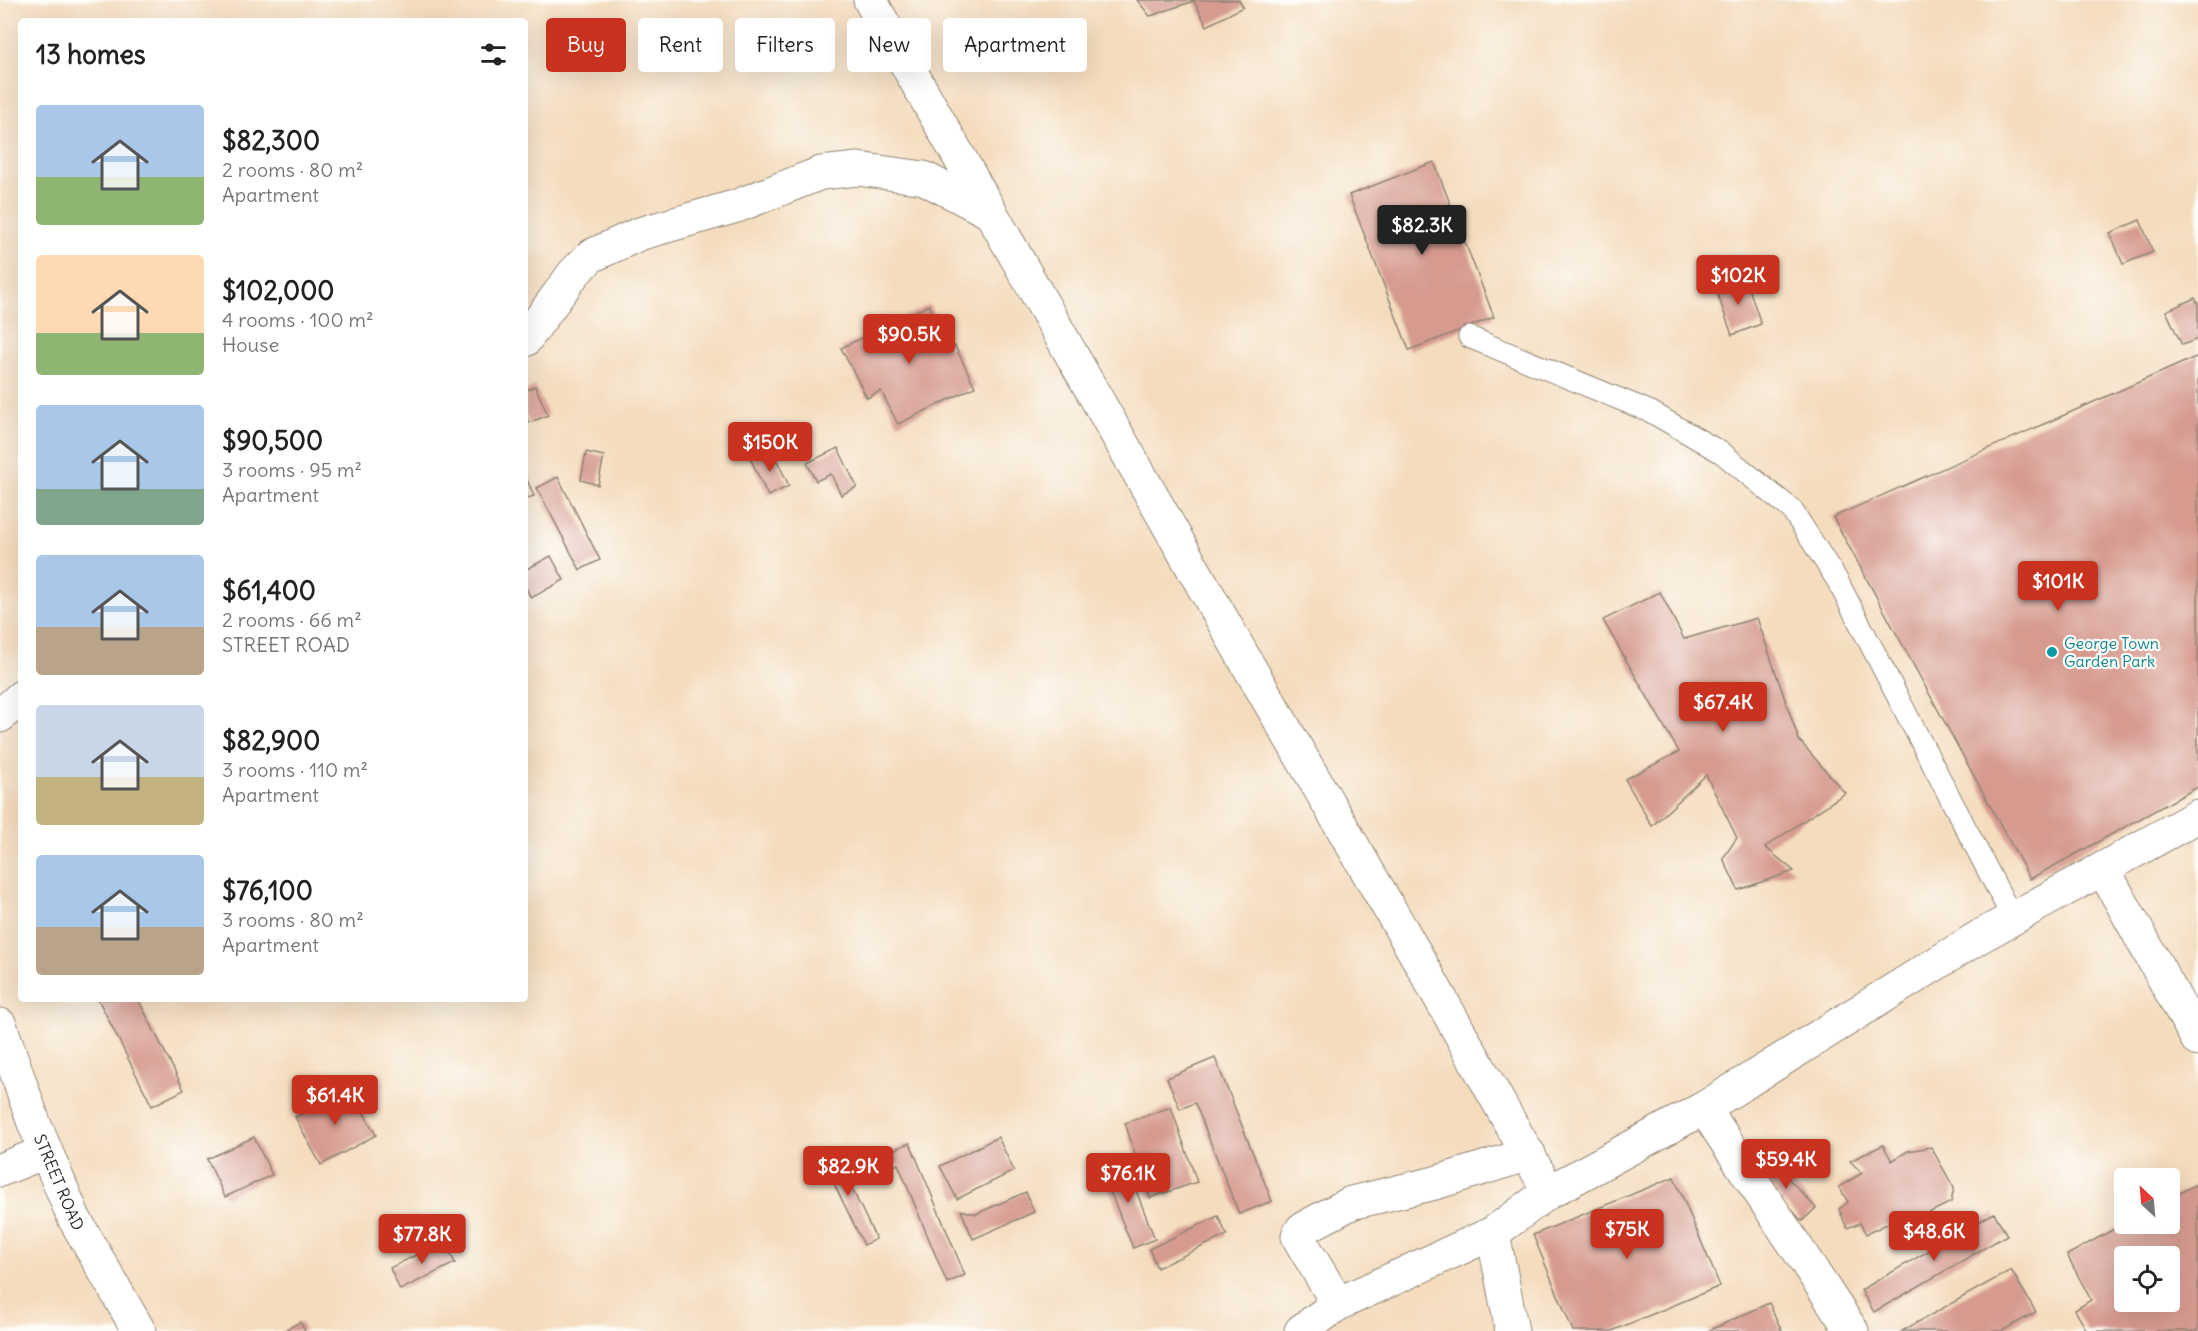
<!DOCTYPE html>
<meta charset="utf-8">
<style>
body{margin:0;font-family:Delius,sans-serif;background:#f2f2f2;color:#222;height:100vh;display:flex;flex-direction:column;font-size:22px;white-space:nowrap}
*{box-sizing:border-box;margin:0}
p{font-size:20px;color:#767676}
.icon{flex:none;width:33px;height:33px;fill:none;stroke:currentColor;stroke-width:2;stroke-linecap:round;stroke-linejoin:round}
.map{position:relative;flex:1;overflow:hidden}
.sheet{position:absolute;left:18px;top:18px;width:510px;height:984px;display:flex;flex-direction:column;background:#fff;border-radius:6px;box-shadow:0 6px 24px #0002}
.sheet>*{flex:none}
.top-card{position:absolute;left:546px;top:18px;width:570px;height:54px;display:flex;gap:12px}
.needle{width:39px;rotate:334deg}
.buttons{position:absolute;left:2114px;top:1168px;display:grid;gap:12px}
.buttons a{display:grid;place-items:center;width:66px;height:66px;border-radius:6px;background:#fff;box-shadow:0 6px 24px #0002;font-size:30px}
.price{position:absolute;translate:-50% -51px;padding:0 14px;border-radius:6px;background:#c8321e;color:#fff;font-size:20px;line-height:39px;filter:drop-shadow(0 2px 3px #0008)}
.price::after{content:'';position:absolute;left:50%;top:36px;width:18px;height:14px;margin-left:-9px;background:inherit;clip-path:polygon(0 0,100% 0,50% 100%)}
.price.current{background:#222;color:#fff}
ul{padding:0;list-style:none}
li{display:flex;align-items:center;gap:18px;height:150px;padding:0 18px}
li span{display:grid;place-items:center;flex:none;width:168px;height:120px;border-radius:6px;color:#555}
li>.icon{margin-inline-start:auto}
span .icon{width:72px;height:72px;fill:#fffc;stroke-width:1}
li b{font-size:26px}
h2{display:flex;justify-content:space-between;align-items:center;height:72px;padding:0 18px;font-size:26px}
.tag{padding:0 21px;border-radius:6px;background:#fff;box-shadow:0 6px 24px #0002;font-size:21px;line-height:54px}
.tag.current{background:#c8321e;color:#fff}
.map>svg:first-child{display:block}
.building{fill:#d69a8f;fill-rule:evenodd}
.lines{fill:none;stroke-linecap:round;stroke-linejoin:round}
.lane-casing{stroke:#908474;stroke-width:23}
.street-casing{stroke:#908474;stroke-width:35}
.lane{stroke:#fff;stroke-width:21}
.street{stroke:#fff;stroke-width:33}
.culture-dot{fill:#0f9aa8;stroke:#fdfcf7;stroke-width:2}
.labels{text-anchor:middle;stroke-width:4.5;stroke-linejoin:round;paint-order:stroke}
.culture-label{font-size:16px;fill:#0d838f;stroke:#fdfcf7;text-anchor:start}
.street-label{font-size:16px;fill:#2b2b2b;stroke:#fdfcf7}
</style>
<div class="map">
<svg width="2198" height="1331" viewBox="0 0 2198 1331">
<rect width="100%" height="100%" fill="#fdfcf7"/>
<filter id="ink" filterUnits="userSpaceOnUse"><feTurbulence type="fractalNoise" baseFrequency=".0167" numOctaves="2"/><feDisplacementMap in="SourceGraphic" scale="12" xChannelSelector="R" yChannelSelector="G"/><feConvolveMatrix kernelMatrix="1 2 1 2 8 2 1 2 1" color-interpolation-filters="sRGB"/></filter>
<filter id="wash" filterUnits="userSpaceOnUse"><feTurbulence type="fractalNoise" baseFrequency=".008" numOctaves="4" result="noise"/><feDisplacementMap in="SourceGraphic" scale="24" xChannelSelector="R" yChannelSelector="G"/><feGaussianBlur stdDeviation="1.35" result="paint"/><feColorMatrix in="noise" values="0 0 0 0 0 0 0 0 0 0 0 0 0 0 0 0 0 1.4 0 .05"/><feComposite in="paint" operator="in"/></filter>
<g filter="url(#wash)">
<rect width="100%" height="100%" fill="#f4dcbd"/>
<g id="blocks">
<g class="building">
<path d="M1137 0H1239L1243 7 1207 26 1194 1 1150 16Z"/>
<path d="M1434 162 1494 317 1409 350 1349 195Z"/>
<path d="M2140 220 2153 252 2123 264 2110 233Z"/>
<path d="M1745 277 1761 324 1732 335 1715 287Z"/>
<path d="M2195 298 2198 304V339L2182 345 2166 311Z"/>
<path d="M929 305 950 348 955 346 975 387 898 424 881 391 867 398 841 348Z"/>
<path d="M2198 356V787L2030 879 1833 517Z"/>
<path d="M535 386 548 415 529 423 525 414V391Z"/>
<path d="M838 448 857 487 841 495 831 474 816 481 807 463Z"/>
<path d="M772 450 789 486 768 496 751 460Z"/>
<path d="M586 452 604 456 598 485 581 480Z"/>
<path d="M525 475 534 496 525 499Z"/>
<path d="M558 477 600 560 580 570 537 488Z"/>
<path d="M551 556 564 580 531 598 525 586V570Z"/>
<path d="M1660 592 1684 639 1757 618 1799 740 1845 793 1765 847 1794 871 1738 890 1723 858 1737 838 1706 775 1652 826 1625 779 1679 752 1603 620Z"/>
<path d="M98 999H138L184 1090 152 1106Z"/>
<path d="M1215 1058 1272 1201 1239 1214 1195 1103 1180 1109 1167 1078Z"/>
<path d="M350 1088 376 1135 321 1165 295 1117Z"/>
<path d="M1171 1107 1197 1182 1150 1198 1125 1123Z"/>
<path d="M254 1137 272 1175 225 1197 207 1159Z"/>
<path d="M998 1137 1014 1171 957 1199 940 1166Z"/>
<path d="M910 1143 965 1275 947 1283 898 1164 869 1176 863 1162Z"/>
<path d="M1883 1145 1892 1161 1908 1151 1931 1147 1954 1188 1951 1202 1895 1230 1891 1222 1866 1234 1860 1223 1847 1228 1839 1209 1848 1202 1839 1187 1862 1173 1850 1161Z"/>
<path d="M833 1149 876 1239 864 1245 820 1155Z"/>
<path d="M1124 1160 1155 1239 1133 1248 1101 1169Z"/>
<path d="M1771 1160 1816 1208 1802 1221 1757 1173Z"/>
<path d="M1674 1177 1720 1286 1612 1331H1573L1533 1235Z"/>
<path d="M2198 1183V1331H2087L2075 1310 2091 1300 2067 1255 2123 1224H2169V1199ZM2124 1257H2169V1302H2124Z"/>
<path d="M1026 1192 1034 1212 973 1239 961 1210 976 1214Z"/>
<path d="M1994 1213 2007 1235 1874 1312 1861 1290Z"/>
<path d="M1218 1216 1227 1235 1157 1268 1149 1249Z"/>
<path d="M444 1241 455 1263 400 1290 390 1268Z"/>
<path d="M2011 1270 2036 1312 2002 1331H1902Z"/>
<path d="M1769 1303 1782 1331H1708Z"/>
<path d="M300 1322 305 1331H283Z"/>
</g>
</g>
</g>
<g filter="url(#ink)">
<use href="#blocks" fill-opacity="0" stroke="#908474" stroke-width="1.5"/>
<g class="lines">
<g class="lane-casing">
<path id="lane" d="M1469 337 1651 412 1722 453 1792 510 1837 580 2013 919"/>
</g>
<g class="street-casing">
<g id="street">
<path d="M870 0 1248 665 1415 953 1549 1192"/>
<path d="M525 340 574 273 591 256 639 234 737 206 821 173 858 169 924 178 991 213"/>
<path d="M0 716 21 697"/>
<path d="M2103 869 2198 1040"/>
<path id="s1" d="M0 1025 34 1123 74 1218 139 1331"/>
<path d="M1704 1108 1852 1331"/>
<path d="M0 1170 45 1152"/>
<path d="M1493 1233 1512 1331"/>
<path d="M1338 1304 1301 1242 1298 1236 1302 1229 1351 1203 1435 1183 1529 1154"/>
<path d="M1301 1331 1338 1304 1493 1233 1549 1192 1704 1108 1979 937 2198 816"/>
</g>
</g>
<use href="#lane" class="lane"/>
<use href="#street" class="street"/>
</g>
</g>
<circle class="culture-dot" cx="2052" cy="652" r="6"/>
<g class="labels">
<g class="culture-label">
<text x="2064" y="649">George Town<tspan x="2064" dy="18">Garden Park</tspan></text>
</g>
<g class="street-label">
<text dy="6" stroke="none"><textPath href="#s1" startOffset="168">STREET ROAD</textPath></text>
</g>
</g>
</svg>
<div class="buttons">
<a><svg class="needle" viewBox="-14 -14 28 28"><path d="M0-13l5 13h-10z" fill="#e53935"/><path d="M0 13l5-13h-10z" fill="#767676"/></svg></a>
<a><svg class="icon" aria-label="locate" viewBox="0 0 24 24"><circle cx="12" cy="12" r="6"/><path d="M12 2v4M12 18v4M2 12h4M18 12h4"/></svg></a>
</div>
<b class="price current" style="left:1422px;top:256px">$82.3K</b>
<b class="price" style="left:1738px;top:306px">$102K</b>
<b class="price" style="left:909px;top:365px">$90.5K</b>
<b class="price" style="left:770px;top:473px">$150K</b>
<b class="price" style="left:2058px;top:612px">$101K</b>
<b class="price" style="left:1723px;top:733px">$67.4K</b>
<b class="price" style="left:335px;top:1126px">$61.4K</b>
<b class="price" style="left:1786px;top:1190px">$59.4K</b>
<b class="price" style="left:848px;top:1197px">$82.9K</b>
<b class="price" style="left:1128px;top:1204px">$76.1K</b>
<b class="price" style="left:1627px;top:1260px">$75K</b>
<b class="price" style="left:1934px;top:1262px">$48.6K</b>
<b class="price" style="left:422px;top:1265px">$77.8K</b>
<div class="top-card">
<a class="tag current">Buy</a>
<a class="tag">Rent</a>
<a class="tag">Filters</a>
<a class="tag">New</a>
<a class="tag">Apartment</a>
</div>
<section class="sheet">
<h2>13 homes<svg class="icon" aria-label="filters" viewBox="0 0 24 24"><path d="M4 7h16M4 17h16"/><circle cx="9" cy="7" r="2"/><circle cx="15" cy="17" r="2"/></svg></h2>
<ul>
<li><span style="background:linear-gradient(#a9c7e8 60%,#8fb573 0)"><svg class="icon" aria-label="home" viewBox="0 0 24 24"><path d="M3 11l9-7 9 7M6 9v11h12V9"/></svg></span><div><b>$82,300</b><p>2 rooms · 80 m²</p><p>Apartment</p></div></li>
<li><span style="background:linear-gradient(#ffd9b3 65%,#8fb573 0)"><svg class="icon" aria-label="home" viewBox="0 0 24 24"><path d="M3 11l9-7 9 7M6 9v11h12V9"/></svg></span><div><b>$102,000</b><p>4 rooms · 100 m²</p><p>House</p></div></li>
<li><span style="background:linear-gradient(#a9c7e8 70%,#7fa58c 0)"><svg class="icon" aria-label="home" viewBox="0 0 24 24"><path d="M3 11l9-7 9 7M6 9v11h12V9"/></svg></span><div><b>$90,500</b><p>3 rooms · 95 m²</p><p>Apartment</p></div></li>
<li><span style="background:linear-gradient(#a9c7e8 60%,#b9a48a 0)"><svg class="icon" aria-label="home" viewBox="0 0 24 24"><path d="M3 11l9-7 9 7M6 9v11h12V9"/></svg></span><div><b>$61,400</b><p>2 rooms · 66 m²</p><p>STREET ROAD</p></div></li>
<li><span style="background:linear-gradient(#c9d6e8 60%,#c2b280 0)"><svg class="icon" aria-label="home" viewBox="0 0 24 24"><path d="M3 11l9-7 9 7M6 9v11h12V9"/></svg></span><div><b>$82,900</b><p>3 rooms · 110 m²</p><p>Apartment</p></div></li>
<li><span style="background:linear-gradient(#a9c7e8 60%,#b9a48a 0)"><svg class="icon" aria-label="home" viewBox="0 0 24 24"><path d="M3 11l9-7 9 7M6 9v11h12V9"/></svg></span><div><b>$76,100</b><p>3 rooms · 80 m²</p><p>Apartment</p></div></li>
</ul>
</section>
</div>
